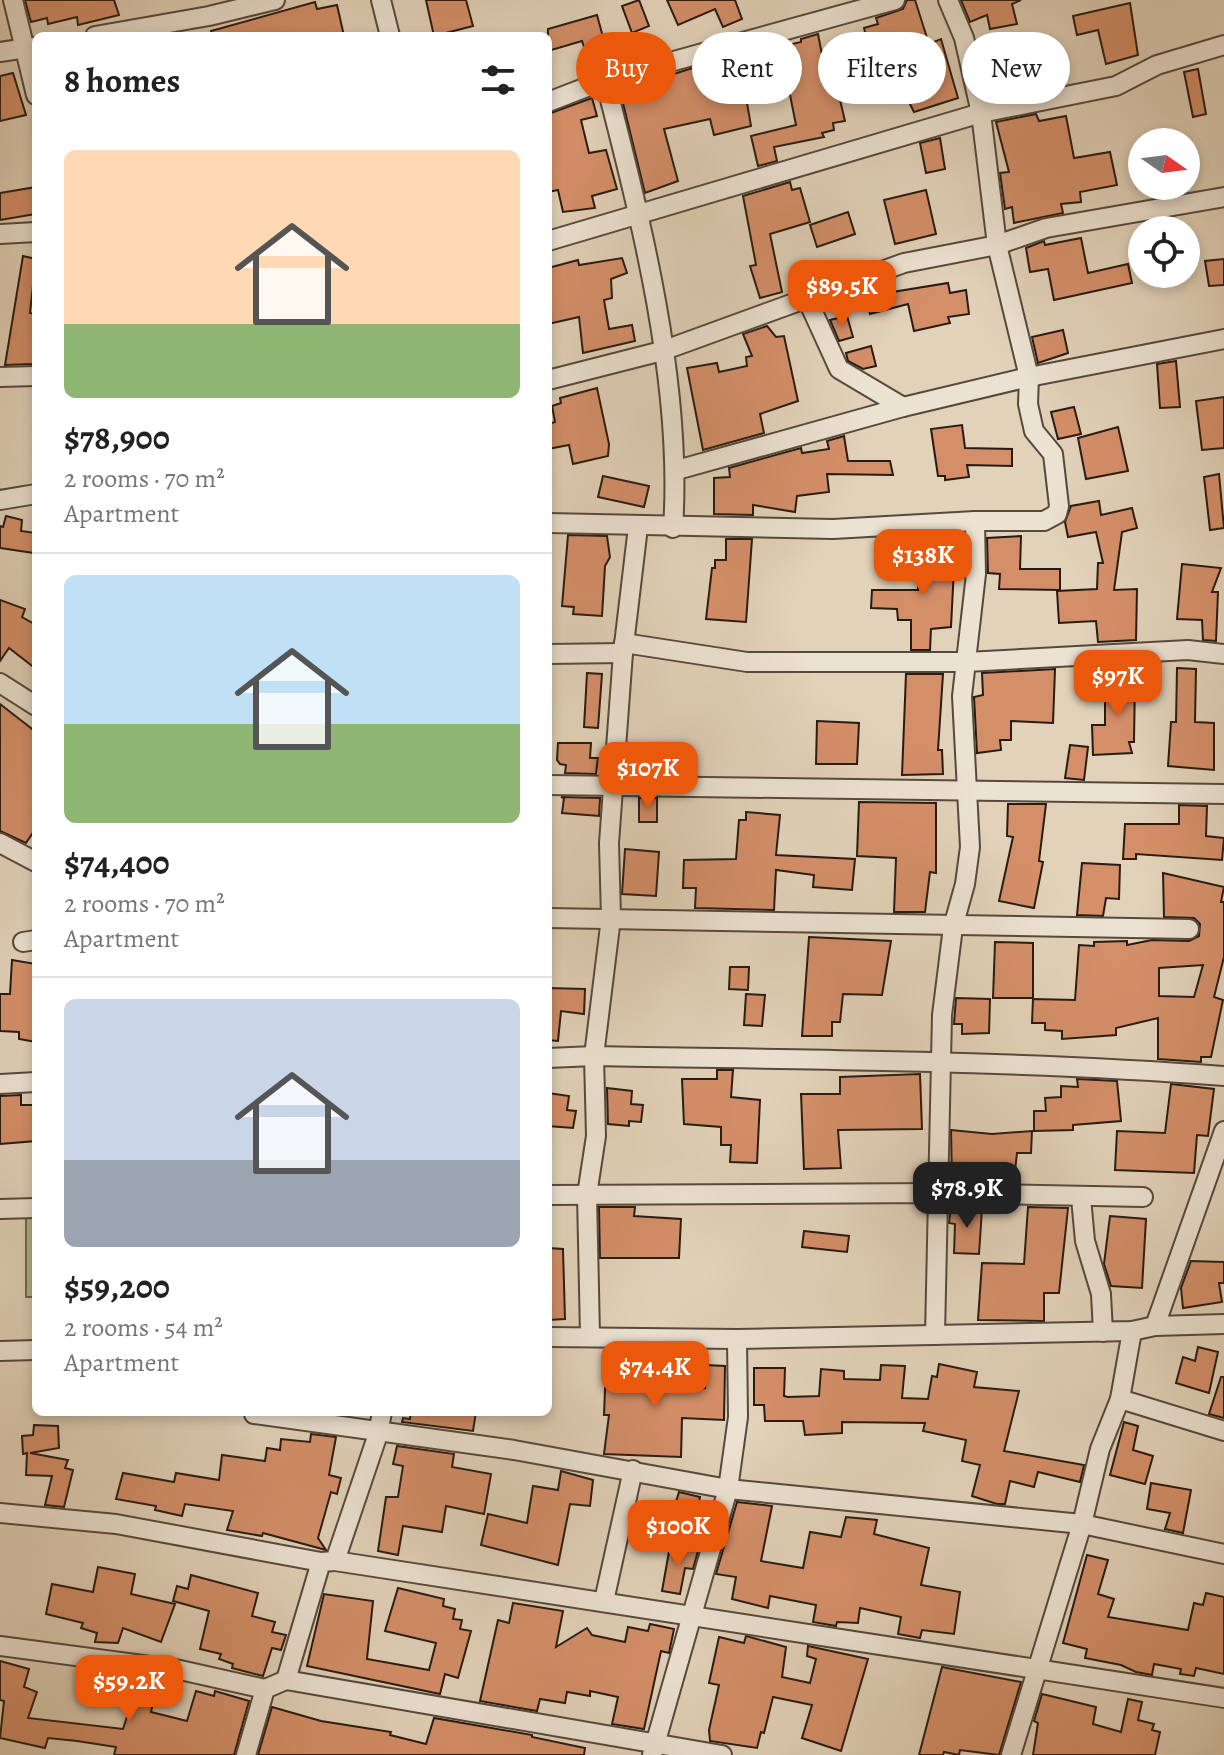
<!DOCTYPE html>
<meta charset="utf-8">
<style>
body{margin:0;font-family:Alegreya,serif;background:#f6f6f6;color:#222;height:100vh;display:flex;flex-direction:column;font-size:30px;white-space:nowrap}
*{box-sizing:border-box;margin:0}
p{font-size:26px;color:#767676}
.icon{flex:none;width:44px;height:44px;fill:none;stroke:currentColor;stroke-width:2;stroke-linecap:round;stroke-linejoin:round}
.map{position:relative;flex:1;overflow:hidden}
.panel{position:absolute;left:32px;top:32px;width:520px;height:1384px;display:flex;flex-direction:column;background:#fff;border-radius:12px;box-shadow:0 4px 12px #0003}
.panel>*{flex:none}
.hud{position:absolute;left:576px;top:32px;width:528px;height:72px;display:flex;gap:16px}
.needle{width:52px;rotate:104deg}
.tools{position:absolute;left:1128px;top:128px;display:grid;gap:16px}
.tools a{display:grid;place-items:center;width:72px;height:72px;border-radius:50%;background:#fff;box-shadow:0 4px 12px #0003;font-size:40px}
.price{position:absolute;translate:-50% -68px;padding:0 18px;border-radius:16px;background:#ea580c;color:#fff;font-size:26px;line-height:52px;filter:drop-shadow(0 2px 4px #0008)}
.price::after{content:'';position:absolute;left:50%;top:48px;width:24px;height:18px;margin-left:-12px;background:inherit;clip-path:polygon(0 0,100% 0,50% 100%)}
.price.current{background:#222;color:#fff}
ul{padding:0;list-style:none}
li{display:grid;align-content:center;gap:16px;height:424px;padding:0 32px}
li+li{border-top:2px solid #e0e0e0}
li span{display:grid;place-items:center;height:248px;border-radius:12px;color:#555}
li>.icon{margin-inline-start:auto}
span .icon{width:144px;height:144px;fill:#fffc;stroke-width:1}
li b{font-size:34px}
h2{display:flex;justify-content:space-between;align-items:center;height:96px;padding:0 32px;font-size:34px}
.chip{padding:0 28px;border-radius:36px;background:#fff;box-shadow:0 4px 12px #0003;font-size:28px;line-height:72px}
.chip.current{background:#ea580c;color:#fff}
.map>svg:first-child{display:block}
.green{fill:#b4bb8e;stroke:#6e6b50;stroke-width:2}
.building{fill:#d48f69;stroke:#281b13;stroke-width:2;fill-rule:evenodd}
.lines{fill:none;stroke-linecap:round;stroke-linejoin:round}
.minor-casing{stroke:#56493c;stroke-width:22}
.minor{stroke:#ece2d2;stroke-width:18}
</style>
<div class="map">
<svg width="1224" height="1755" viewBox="0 0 1224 1755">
<rect width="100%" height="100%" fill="#e2d2b9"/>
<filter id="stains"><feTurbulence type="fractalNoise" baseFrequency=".0025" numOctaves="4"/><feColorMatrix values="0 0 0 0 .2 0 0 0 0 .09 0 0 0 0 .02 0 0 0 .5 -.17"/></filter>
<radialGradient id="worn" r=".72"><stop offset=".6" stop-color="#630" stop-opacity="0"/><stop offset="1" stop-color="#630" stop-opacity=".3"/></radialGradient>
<rect class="green" x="26" y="1217" width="10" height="80"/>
<g class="building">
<path d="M25 0H114L119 15 78 25 77 17 48 24 47 18 31 22Z"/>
<path d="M426 0H466L473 26 434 36Z"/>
<path d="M639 0 649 26 632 33 622 6Z"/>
<path d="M667 0H735L742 19 723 27 715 9 678 25Z"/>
<path d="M907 0H915L929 44 941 39 958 98 914 112 905 94 894 97 891 88 840 100 845 121 833 123 834 130 822 133 824 137 774 147 777 161 758 166 751 136 796 125 789 90 747 103 751 126 714 135 710 119 664 129 678 181 645 193 620 91 699 66 707 91 736 85 727 59 801 42V39L818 34 827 80 864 72 858 47 868 44 864 28 878 24 876 18 903 9Z"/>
<path d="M961 0H1021L1012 4 1017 24 990 29 987 15 970 22Z"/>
<path d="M315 2 317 9 337 5 344 36H212L211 31Z"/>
<path d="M1130 3 1138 55 1106 64 1098 30 1077 35 1073 16Z"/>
<path d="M597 15 606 48 586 53 582 41 548 51V29Z"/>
<path d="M1198 69 1206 114 1193 117 1184 72Z"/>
<path d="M13 73 26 115 0 121V76Z"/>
<path d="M592 98 597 116 581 120 589 153 606 150 617 189 592 196 595 208 563 212 558 190 548 192V114Z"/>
<path d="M1036 114 1039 121 1066 116 1074 158 1110 152 1117 185 1080 192 1081 202 1061 204 1063 213 1014 223 1012 207 1005 209 1000 173 1009 172 996 122Z"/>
<path d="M940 138 945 169 926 173 920 143Z"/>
<path d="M790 182 792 190 800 188 810 222 770 234 782 292 760 298 750 266 756 265 743 196Z"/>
<path d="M36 187V214L0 220V193Z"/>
<path d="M926 190 936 234 895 244 884 200Z"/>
<path d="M848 212 855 234 817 247 810 225Z"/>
<path d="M1081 238 1088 273 1128 264 1132 283 1054 300 1048 269 1030 272 1026 248 1044 241 1045 245Z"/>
<path d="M23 256 36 259 30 313 36 314V349L33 364 5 365Z"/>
<path d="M622 258 627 273 611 279 612 298 604 300 609 329 632 325 635 341 583 353 579 317 548 324V268L578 260 579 265Z"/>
<path d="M1224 259V285L1209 286 1205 261Z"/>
<path d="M948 283 950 293 966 290 969 314 948 317 950 323 914 331 908 304 870 314 864 290 884 284 886 293Z"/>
<path d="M847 316 853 337 839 341 830 320Z"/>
<path d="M767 326 776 337 784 336 798 401 760 414 764 433 703 450 687 368 717 363 719 372 747 366 746 357 752 356 743 334Z"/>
<path d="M1063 330 1068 353 1038 363 1032 337Z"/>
<path d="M871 346 876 366 863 369 848 361 846 353Z"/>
<path d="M1176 361 1180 407 1160 408 1157 364Z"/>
<path d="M597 388 609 444 608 456 573 464 569 445 548 449V424L555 422 552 406 561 403 560 398Z"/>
<path d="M1224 397V448L1202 450 1196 401Z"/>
<path d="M1074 407 1081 434 1058 439 1051 412Z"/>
<path d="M962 425 965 448 1012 449V466L967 465 969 477 945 480V476H938L931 429Z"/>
<path d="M1118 427 1128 471 1086 479 1078 438Z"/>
<path d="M844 436 848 461H890L893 475 827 474 829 492 797 496 795 512 753 505V515L714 514V478L730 477 729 468 801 448 802 453 829 449 827 441Z"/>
<path d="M1219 474 1224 528 1210 530 1204 477Z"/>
<path d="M603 476 649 486 644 507 598 497Z"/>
<path d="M1099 501 1101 515 1132 508 1137 528 1122 532 1114 590 1137 589 1136 640 1098 642 1096 621 1059 623 1057 591 1097 589 1098 563H1103L1096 532 1068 537 1065 522 1071 506Z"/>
<path d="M6 516 22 520 21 531 36 533 34 553 0 548V526L3 527Z"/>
<path d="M568 535 607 536 610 557 605 566 602 616 573 614 574 607 562 606Z"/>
<path d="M940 535 938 568H954L951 627 931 629 930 650H911V620H898L897 609 871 608 872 590H918L920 536Z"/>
<path d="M1021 536 1020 569H1060V590L999 589 1000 574 988 573 987 538Z"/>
<path d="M726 539H752L746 622 706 619 712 568H715V560H726Z"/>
<path d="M1182 564 1221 568 1212 592H1218L1216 641 1203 640 1202 620 1177 619Z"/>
<path d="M0 600 25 609 22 617 36 625V669L9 648 0 661Z"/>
<path d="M1131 665 1135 679 1134 742H1129L1132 753 1093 755 1092 725H1105V698L1118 699 1117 666Z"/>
<path d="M1177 668 1196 669 1195 722 1214 723V770L1168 766 1171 722H1176Z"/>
<path d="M1055 669 1053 723 1011 721V740H1000L1001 750 977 753 974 697 983 695 982 673Z"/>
<path d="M587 673 602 674 598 728 584 727Z"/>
<path d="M906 674H943L938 750H942L943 774 902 775Z"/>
<path d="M0 704 36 732V828L26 843 0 831Z"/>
<path d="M817 721 859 723 857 764H816Z"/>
<path d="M558 743H591L590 758H598L596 774 565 773 566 765 560 764 557 760Z"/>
<path d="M1070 745 1088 747 1084 780 1065 778Z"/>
<path d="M561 797 600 798 599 816 562 813 564 798Z"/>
<rect x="639" y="798" width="18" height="24"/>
<path d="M859 802 936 803V873L930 872 925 912H894L896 858 857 856Z"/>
<path d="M1008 804H1046L1039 861 1043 862 1034 908 999 901 1013 837 1007 836Z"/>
<path d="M1179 805 1207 806 1206 836 1224 838 1222 860 1136 854V859H1123L1125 824H1179Z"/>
<path d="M746 812 780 815 776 855 855 859 852 890 813 887 814 875 776 870 774 910 695 908 696 888H683L684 860 736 859 739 820H746Z"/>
<path d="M625 849 659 852 656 896 622 894Z"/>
<path d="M1082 863 1120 865 1119 899 1106 898 1103 916 1077 915Z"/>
<path d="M1163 873 1224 887 1221 902H1224V957L1214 997 1223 1000 1211 1057H1201V1062L1158 1059V1018L1116 1028V1035L1062 1039V1031L1045 1030V1023H1032L1033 999 1075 1000 1079 945 1094 946V942L1127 941V945L1152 940 1189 941 1199 936 1200 924 1194 918 1164 917ZM1203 965 1194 997 1159 996V968Z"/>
<path d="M809 937 891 941 882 995 843 994 840 1022H832V1036H802Z"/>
<path d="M995 942 1033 943V998H993Z"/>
<path d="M12 960 36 964V1042L19 1039V1032L0 1031V994H10Z"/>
<path d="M730 967H749L748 990 729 989Z"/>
<path d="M548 988 585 989 584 1014 561 1011 558 1041 548 1040Z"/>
<path d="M746 994 765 995 762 1026 744 1025Z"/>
<path d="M956 998 990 999 989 1033 962 1034V1024H954Z"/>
<path d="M717 1070H733L731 1097 760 1100 757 1163 730 1162 731 1145H721V1127L684 1124 682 1079H717Z"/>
<path d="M920 1074 922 1129 838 1130 841 1168 804 1169 801 1094H840V1077Z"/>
<path d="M1077 1079 1117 1081 1121 1121 1073 1125V1130L1034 1131V1111H1046L1045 1098 1061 1097V1086L1078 1087Z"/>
<path d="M1171 1084 1214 1089 1208 1136 1197 1135 1194 1173 1115 1170 1117 1131 1165 1133Z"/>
<path d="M607 1088 632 1091 631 1104 643 1105 641 1122 629 1121V1126L608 1124Z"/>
<path d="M548 1093 569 1096 567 1110 576 1111 573 1128 548 1126Z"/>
<path d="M21 1095V1105H36V1141L0 1144V1096Z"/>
<path d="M951 1130 992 1134 1032 1131 1031 1153H1017L1014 1180H952Z"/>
<path d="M599 1207H635L634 1216 681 1219 679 1258H600Z"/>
<path d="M1028 1207 1068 1208 1059 1293H1044V1321L978 1320 982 1263 1024 1264Z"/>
<path d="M951 1208 982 1209 979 1254 954 1253 955 1224 949 1223Z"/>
<path d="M1110 1216 1146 1219 1142 1288 1111 1286 1104 1264Z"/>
<path d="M804 1231 849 1236 847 1252 802 1247Z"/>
<path d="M548 1248 563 1249 565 1319 548 1320Z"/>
<path d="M1191 1261 1224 1262V1283H1219L1222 1302 1183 1308 1181 1288Z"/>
<path d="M1198 1347 1218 1352 1209 1393 1176 1383 1183 1357 1195 1361Z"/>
<path d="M647 1362H662L661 1387 697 1389 705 1388 707 1365 725 1366 724 1420 682 1418 681 1457 604 1454 609 1415H604L606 1364 647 1365Z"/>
<path d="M939 1364 977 1372 974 1387 1019 1391 1004 1451 1084 1465 1080 1482 1038 1472 1034 1487 1010 1481 1005 1504H997L972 1496 980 1465 962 1461 966 1440 923 1431 925 1423 842 1422V1433L805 1435 803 1421H765L764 1405H754V1368H785L784 1396 788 1397 819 1396 821 1369 844 1371V1379L880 1380 881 1365 905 1366 902 1398 928 1399 932 1376 937 1377Z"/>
<path d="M1221 1377H1224V1418L1209 1414Z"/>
<path d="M411 1412H476L473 1431 402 1422 403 1418 410 1419Z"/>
<path d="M1124 1422 1138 1426 1133 1450 1153 1456 1145 1484 1110 1475Z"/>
<path d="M34 1425 58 1426 59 1448 30 1453 68 1460 65 1468 73 1470 64 1507 45 1505 52 1476 26 1475 27 1453 23 1454 22 1436 33 1435Z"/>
<path d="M311 1434 336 1437 329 1475 341 1478 337 1494 331 1492 318 1538 326 1550 263 1533 262 1536 227 1530 233 1511 185 1504 182 1516 155 1510 156 1506 116 1499 123 1473 174 1482 176 1473 219 1480 222 1455 265 1461 267 1448 280 1450 281 1439 310 1442Z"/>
<path d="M397 1446 454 1454 452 1467 491 1474 484 1514 446 1506 442 1532 403 1526 398 1555 378 1551 386 1497H398L403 1466 393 1464Z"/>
<path d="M561 1471 593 1480 590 1506 570 1504 558 1565 481 1545 488 1514 527 1523 533 1486 558 1490Z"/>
<path d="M1151 1483 1191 1490 1183 1533 1165 1529 1170 1513 1147 1509Z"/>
<path d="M679 1492 700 1497 696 1513 674 1508Z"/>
<path d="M737 1502 772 1506 761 1561 803 1568 810 1532 841 1537 846 1517 877 1520 874 1534 929 1548 921 1585 960 1592 954 1634 922 1630 920 1638 898 1634 901 1617 860 1608 858 1623 837 1622 836 1626 813 1622 816 1605 770 1596 768 1608 732 1599 736 1577 716 1574Z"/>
<path d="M670 1546 698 1551 693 1569 685 1568 680 1594 662 1591Z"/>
<path d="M1087 1555 1108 1560 1098 1594 1114 1599 1108 1617 1188 1630 1194 1603 1203 1605 1206 1593 1224 1597V1674L1196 1668 1194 1676 1180 1674 1181 1669 1154 1664 1152 1675 1136 1672 1121 1665 1085 1658 1087 1649 1063 1643Z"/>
<path d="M98 1567 135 1574 131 1594 175 1604 161 1642 123 1628 118 1643 95 1642 97 1633 81 1628 83 1623 46 1614 52 1584 93 1592Z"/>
<path d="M191 1575 258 1593 252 1616 275 1622 272 1632 286 1635 281 1650 272 1648 263 1676 232 1668 233 1664 219 1659 221 1654 200 1649 209 1611 173 1601 177 1586 188 1589Z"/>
<path d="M398 1588 444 1599 443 1606 455 1609 453 1619 462 1620 460 1629 471 1631 458 1678 445 1674 440 1694 307 1666 324 1594 373 1601 367 1659 429 1670 436 1643 385 1631Z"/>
<path d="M513 1603 563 1611 556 1647 587 1628 592 1635 625 1642 628 1627 648 1631 650 1624 674 1629 669 1653 661 1651 644 1729 612 1724 618 1697 590 1691V1696L567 1692 565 1703 540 1699 537 1711 480 1701 498 1620 509 1623Z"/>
<path d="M746 1636 786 1647 782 1677 810 1683 816 1659 807 1656 808 1646 868 1659 841 1751 802 1738 812 1705 773 1697 764 1733 761 1732 757 1748 710 1741 709 1730 719 1685 709 1683 719 1637 744 1643Z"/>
<path d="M0 1661 29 1669 24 1687 37 1692 28 1718 123 1729 137 1686 156 1690 151 1712 187 1721 196 1691 214 1696 215 1691 249 1701 234 1755H114L116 1747 77 1741 48 1738 45 1748 0 1738 4 1701 0 1700Z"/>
<path d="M942 1667 1021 1682 999 1755 960 1750 959 1755 944 1752 943 1755H919Z"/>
<path d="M1042 1694 1096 1707 1093 1724 1121 1732 1128 1699 1142 1702 1138 1720 1154 1724 1152 1730 1160 1732 1155 1755H1033L1038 1723 1034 1721Z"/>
<path d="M272 1707 321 1721 391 1732 390 1735 426 1744 434 1718 532 1735V1737L585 1748 584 1755H258Z"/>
</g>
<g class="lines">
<g class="minor-casing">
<g id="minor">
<path d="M13 0 36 95"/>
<path d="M381 0 390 36"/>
<path d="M95 36 209 16 275 0"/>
<path d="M0 52 33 47"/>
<path d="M605 80C641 220 683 384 673 528"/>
<path d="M548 102 605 80 895 0"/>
<path d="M0 234 36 232"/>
<path d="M548 241 981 113 1116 86 1157 65 1224 45"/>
<path d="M808 301 839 369 903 407"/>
<path d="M0 377 36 376"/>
<path d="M548 380 662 351 904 263 997 245 1046 228 1224 197"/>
<path d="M677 470 903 407 1029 377 1224 339"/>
<path d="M0 500 36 494"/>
<path d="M548 523 833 529 975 521H1044L1057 514 1059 506 1053 454 1034 431 1028 404 1029 377 997 245 981 113 964 38 948 0"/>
<path d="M624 643 747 662H966L1188 650 1224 654"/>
<path d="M548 654 623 653"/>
<path d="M0 683 36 706"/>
<path d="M548 785 1224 794"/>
<path d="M0 843 36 862"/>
<path d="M548 918 1189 929"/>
<path d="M23 942 36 940"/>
<path d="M548 1058 594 1056C804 1060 1015 1060 1224 1076"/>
<path d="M0 1084 36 1082"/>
<path d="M548 1195 936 1193 1143 1197"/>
<path d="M1081 1198 1085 1241 1101 1294 1103 1332"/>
<path d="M0 1209 36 1208"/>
<path d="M1155 1326 1224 1131"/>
<path d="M590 1335 587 1195 596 1136 594 1056 611 918 609 843 623 653 638 527"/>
<path d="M935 1335 942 1015 953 927 965 884 970 847 962 696 976 574 975 521"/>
<path d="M548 1337 737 1339 1132 1331 1155 1326 1224 1324"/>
<path d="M0 1351 36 1350"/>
<path d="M1120 1399 1224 1431"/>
<path d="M254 1414 514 1450 728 1489 1082 1524 1224 1554"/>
<path d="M0 1513 116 1524 321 1562"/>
<path d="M335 1561 1224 1698"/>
<path d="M604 1601 633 1470"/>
<path d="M0 1646 180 1670 265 1689"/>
<path d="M286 1680 722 1755"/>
<path d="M246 1755 265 1689 286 1680 321 1562 335 1561 378 1434 382 1412"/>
<path d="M652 1755 728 1489 738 1417 737 1339"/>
<path d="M1011 1755 1082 1524 1100 1449 1120 1399 1132 1331"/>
</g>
</g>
<use href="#minor" class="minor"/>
</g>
<rect width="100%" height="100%" filter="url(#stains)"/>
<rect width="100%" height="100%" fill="url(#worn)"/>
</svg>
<div class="tools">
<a><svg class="needle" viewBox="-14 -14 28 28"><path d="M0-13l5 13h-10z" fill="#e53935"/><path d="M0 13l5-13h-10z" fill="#767676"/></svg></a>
<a><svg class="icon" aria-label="locate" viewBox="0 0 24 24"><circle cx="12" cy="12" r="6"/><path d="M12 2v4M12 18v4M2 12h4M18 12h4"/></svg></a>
</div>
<b class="price" style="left:842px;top:328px">$89.5K</b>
<b class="price" style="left:923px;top:597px">$138K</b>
<b class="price" style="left:1118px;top:718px">$97K</b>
<b class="price" style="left:648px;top:810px">$107K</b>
<b class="price current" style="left:967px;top:1230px">$78.9K</b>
<b class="price" style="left:655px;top:1409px">$74.4K</b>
<b class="price" style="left:678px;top:1568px">$100K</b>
<b class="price" style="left:129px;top:1723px">$59.2K</b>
<div class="hud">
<a class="chip current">Buy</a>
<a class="chip">Rent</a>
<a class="chip">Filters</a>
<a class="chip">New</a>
</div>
<section class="panel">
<h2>8 homes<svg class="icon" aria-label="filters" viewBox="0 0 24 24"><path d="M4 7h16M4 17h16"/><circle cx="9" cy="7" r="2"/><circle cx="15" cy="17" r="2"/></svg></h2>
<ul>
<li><span style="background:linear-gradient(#ffd9b3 70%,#8fb573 0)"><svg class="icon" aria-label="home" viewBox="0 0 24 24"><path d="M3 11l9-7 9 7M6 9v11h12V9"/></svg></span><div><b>$78,900</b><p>2 rooms · 70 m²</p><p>Apartment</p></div></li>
<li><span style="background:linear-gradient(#bfe0f5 60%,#8fb573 0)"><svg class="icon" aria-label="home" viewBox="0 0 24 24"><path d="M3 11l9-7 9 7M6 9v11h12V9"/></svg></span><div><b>$74,400</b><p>2 rooms · 70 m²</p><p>Apartment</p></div></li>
<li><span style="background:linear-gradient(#c9d6e8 65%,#9aa5b1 0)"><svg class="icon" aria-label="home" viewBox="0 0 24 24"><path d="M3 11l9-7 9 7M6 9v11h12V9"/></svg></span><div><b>$59,200</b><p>2 rooms · 54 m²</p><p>Apartment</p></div></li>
</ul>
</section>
</div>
